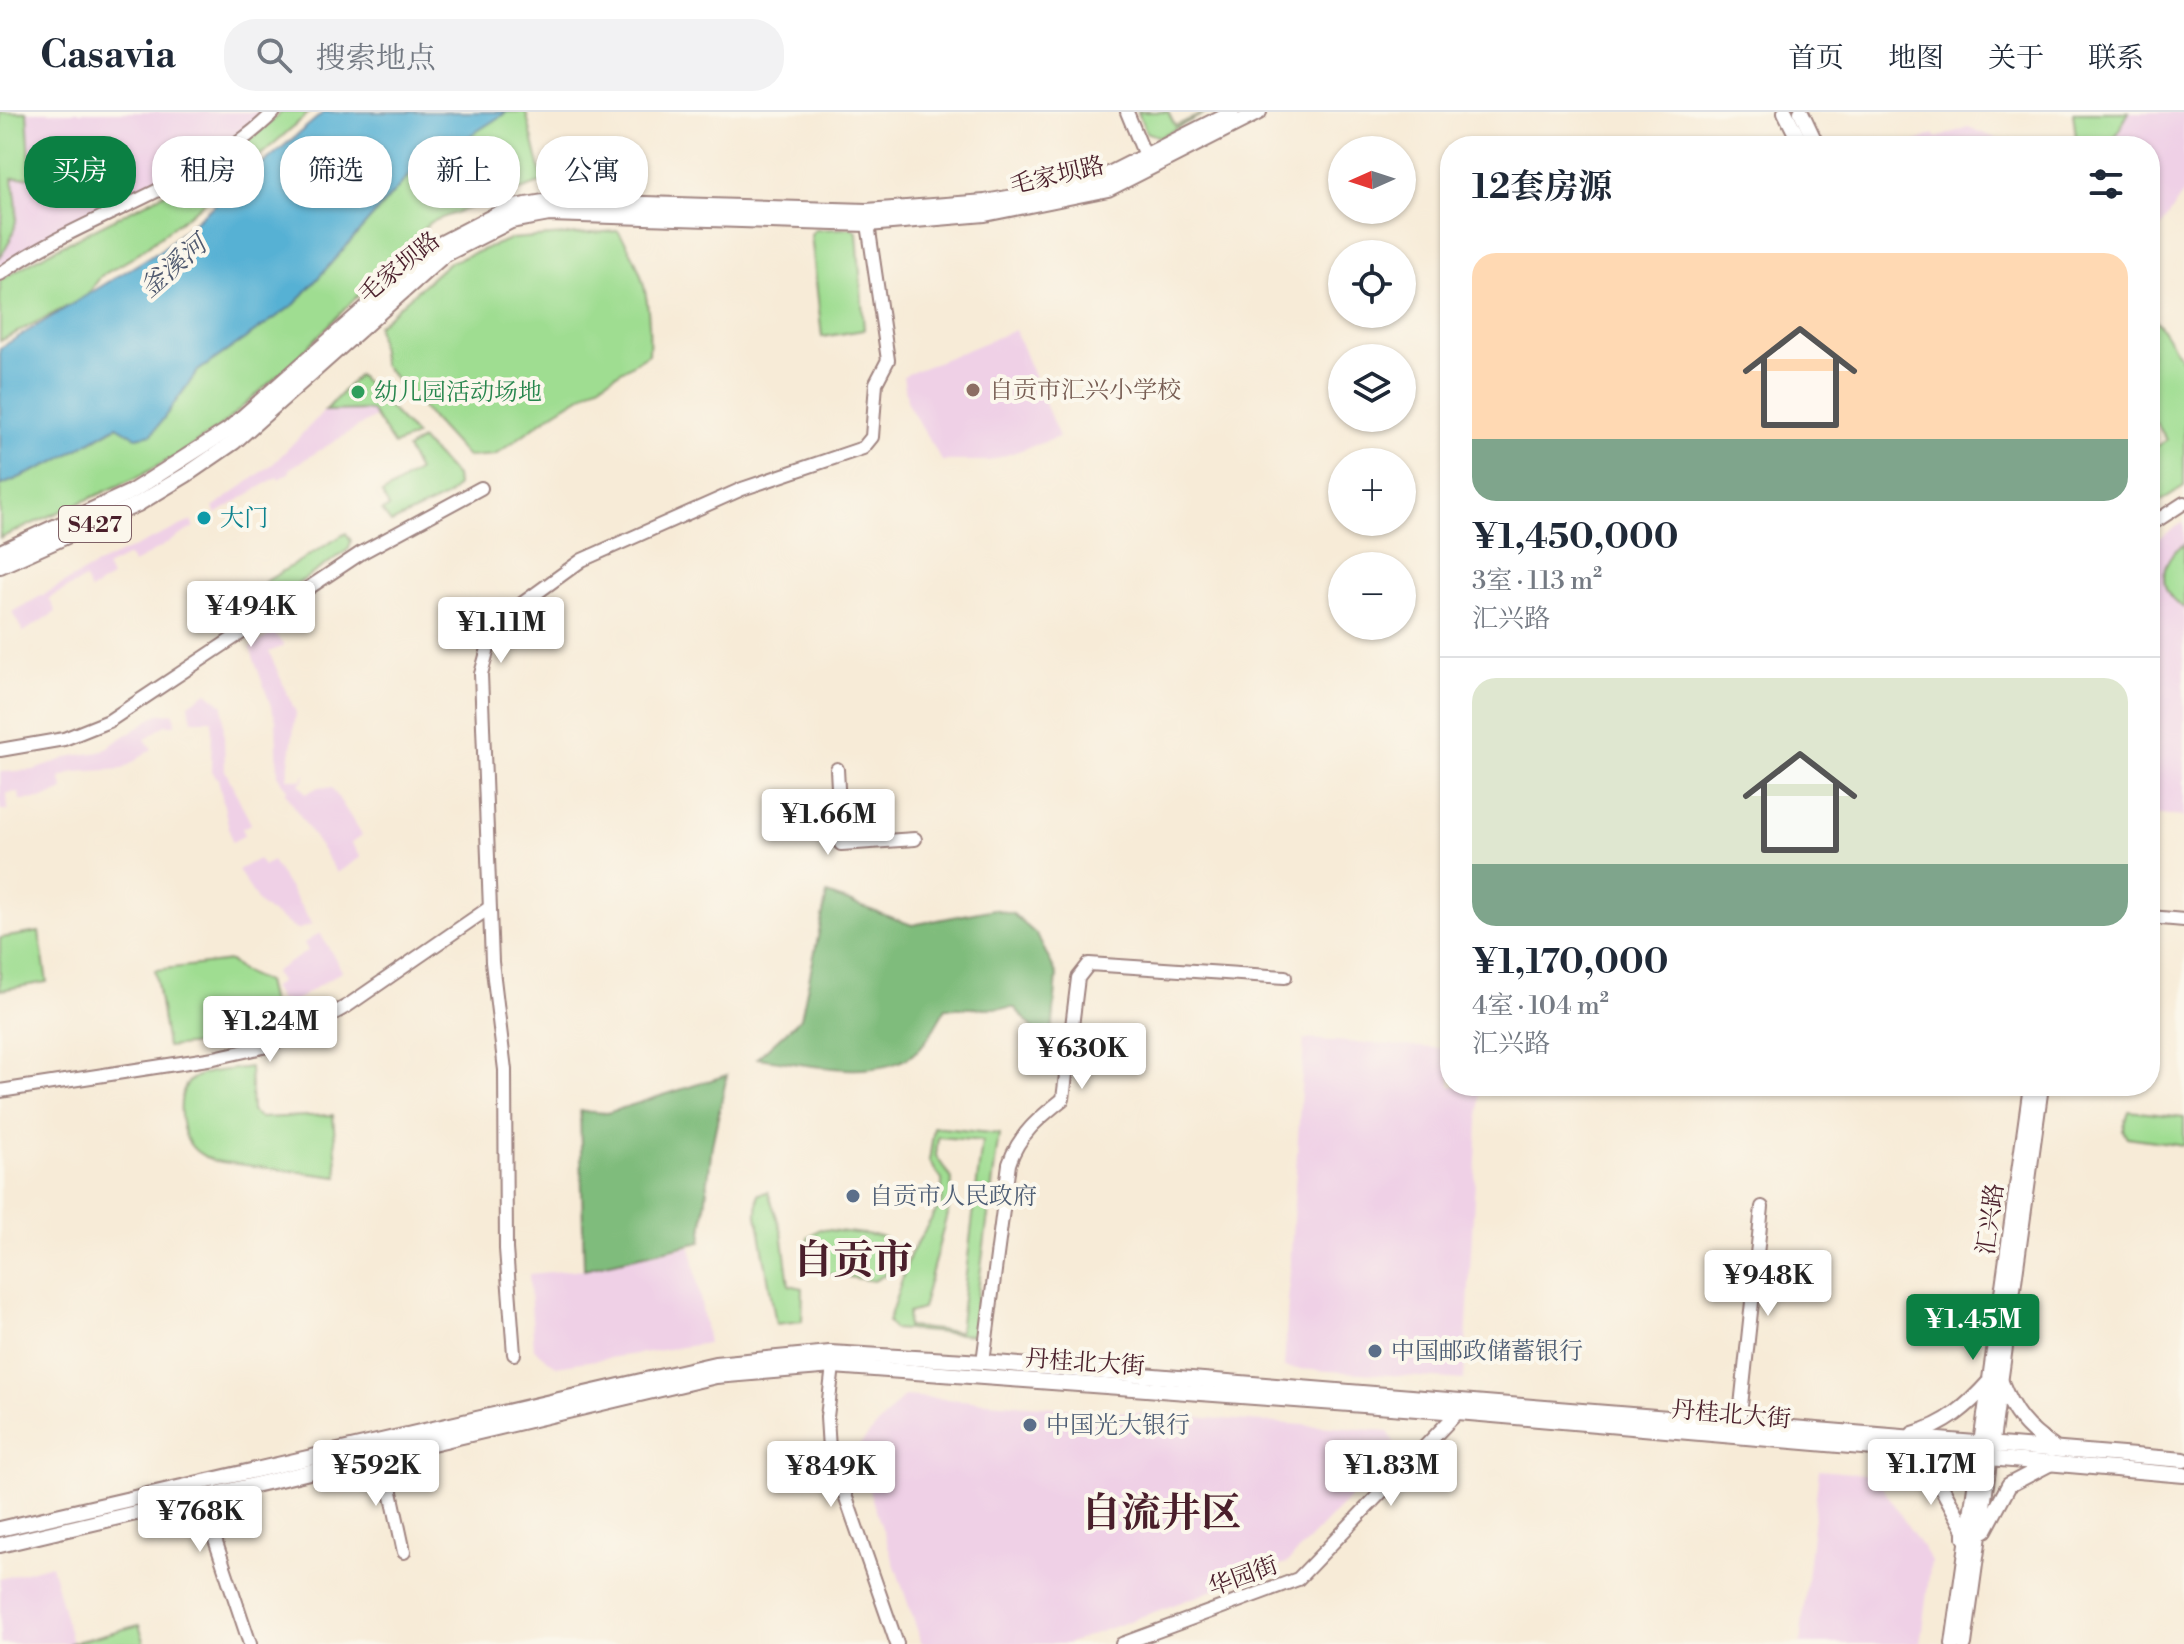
<!DOCTYPE html>
<html lang="zh">
<meta charset="utf-8">
<style>
body{margin:0;font-family:"Libre Bodoni","Noto Serif SC",serif;background:#f2f2f3;color:#1f2937;height:100vh;display:flex;flex-direction:column;font-size:30px;white-space:nowrap}
*{box-sizing:border-box;margin:0}
p{font-size:26px;color:#747a83}
.icon{flex:none;width:44px;height:44px;fill:none;stroke:currentColor;stroke-width:2;stroke-linecap:round;stroke-linejoin:round}
.map{position:relative;flex:1;overflow:hidden}
.drawer{position:absolute;left:1440px;top:24px;width:720px;height:960px;display:flex;flex-direction:column;background:#fff;border-radius:32px;box-shadow:0 2px 6px #0004}
.drawer>*{flex:none}
.guide{position:absolute;left:24px;top:24px;width:760px;height:72px;display:flex;gap:16px}
.needle{width:52px;rotate:267deg}
.tools{position:absolute;left:1328px;top:24px;display:grid;gap:16px}
.tools a{display:grid;place-items:center;width:88px;height:88px;border-radius:50%;background:#fff;box-shadow:0 2px 6px #0004;font-size:40px}
.price{position:absolute;translate:-50% -68px;padding:0 18px;border-radius:8px;background:#fff;color:#222;font-size:26px;line-height:52px;filter:drop-shadow(0 2px 4px #0008)}
.price::after{content:'';position:absolute;left:50%;top:48px;width:24px;height:18px;margin-left:-12px;background:inherit;clip-path:polygon(0 0,100% 0,50% 100%)}
.price.on{background:#0b8043;color:#fff}
ul{padding:0;list-style:none}
li{display:grid;align-content:center;gap:16px;height:424px;padding:0 32px}
li+li{border-top:2px solid #e0e1e3}
li span{display:grid;place-items:center;height:248px;border-radius:24px;color:#555}
li>.icon{margin-inline-start:auto}
span .icon{width:144px;height:144px;fill:#fffc;stroke-width:1}
li b{font-size:34px}
h2{display:flex;justify-content:space-between;align-items:center;height:96px;padding:0 32px;font-size:34px}
.chip{padding:0 28px;border-radius:32px;background:#fff;box-shadow:0 2px 6px #0004;font-size:28px;line-height:72px}
.chip.on{background:#0b8043;color:#fff}
header{display:flex;align-items:center;gap:48px;box-sizing:border-box;height:112px;padding:0 40px;background:#fff;border-bottom:2px solid #e0e1e3}
header strong{font-size:38px}
nav{display:flex;gap:44px;margin-inline-start:auto;font-size:28px}
.search{width:560px;height:72px;background:#f2f2f3;display:flex;align-items:center;gap:20px;box-sizing:border-box;padding:0 28px;border-radius:32px;color:#747a83;font-size:30px}
.map>svg:first-child{display:block}
.built{fill:#efd0e6}
.green{fill:#9fdd91;stroke:#747e5e;stroke-width:2;fill-rule:evenodd}
.forest{fill:#7fbc7b;stroke:#646e53;stroke-width:2}
.water{fill:#56b1d4;stroke:#506880;stroke-width:2}
.lines{fill:none;stroke-linecap:round;stroke-linejoin:round}
.minor-casing{stroke:#a08581;stroke-width:16}
.major-casing{stroke:#a08581;stroke-width:18}
.minor{stroke:#fff;stroke-width:12}
.major{stroke:#fff;stroke-width:14}
.education-dot{fill:#8d6e63;stroke:#fbf7ec;stroke-width:3}
.leisure-dot{fill:#2e9e5b;stroke:#fbf7ec;stroke-width:3}
.culture-dot{fill:#0f9aa8;stroke:#fbf7ec;stroke-width:3}
.service-dot{fill:#5c6f8a;stroke:#fbf7ec;stroke-width:3}
.labels{text-anchor:middle;stroke-width:8;stroke-linejoin:round;paint-order:stroke}
.shield{fill:#fbf7ec;stroke:#7f6065;stroke-width:2}
.shield-label{font-size:22px;font-weight:bold;fill:#4a1f2b}
.street-label{font-size:24px;fill:#4a1f2b;stroke:#fbf7ec}
.education-label{font-size:24px;fill:#785e54;stroke:#fbf7ec;text-anchor:start}
.leisure-label{font-size:24px;fill:#27864d;stroke:#fbf7ec;text-anchor:start}
.culture-label{font-size:24px;fill:#0d838f;stroke:#fbf7ec;text-anchor:start}
.service-label{font-size:24px;fill:#4e5e75;stroke:#fbf7ec;text-anchor:start}
.water-label{font-size:26px;font-style:italic;fill:#4f596f;stroke:#fbf7ec}
.town-label{font-size:40px;font-weight:bold;fill:#4a1f2b;stroke:#fbf7ec}
</style>
<header>
<strong>Casavia</strong>
<div class="search"><svg class="icon" aria-label="search" viewBox="0 0 24 24"><circle cx="10" cy="10" r="6"/><path d="M15 15l6 6"/></svg>搜索地点</div>
<nav><a>首页</a><a>地图</a><a>关于</a><a>联系</a></nav>
</header>
<div class="map">
<svg width="2184" height="1532" viewBox="0 0 2184 1532">
<rect width="100%" height="100%" fill="#fbf7ec"/>
<filter id="ink" filterUnits="userSpaceOnUse"><feTurbulence type="fractalNoise" baseFrequency=".0125" numOctaves="2"/><feDisplacementMap in="SourceGraphic" scale="16" xChannelSelector="R" yChannelSelector="G"/><feConvolveMatrix kernelMatrix="1 2 1 2 8 2 1 2 1" color-interpolation-filters="sRGB"/></filter>
<filter id="wash" filterUnits="userSpaceOnUse"><feTurbulence type="fractalNoise" baseFrequency=".006" numOctaves="4" result="noise"/><feDisplacementMap in="SourceGraphic" scale="32" xChannelSelector="R" yChannelSelector="G"/><feGaussianBlur stdDeviation="1.8" result="paint"/><feColorMatrix in="noise" values="0 0 0 0 0 0 0 0 0 0 0 0 0 0 0 0 0 1.4 0 .05"/><feComposite in="paint" operator="in"/></filter>
<g filter="url(#wash)">
<rect width="100%" height="100%" fill="#f7ebd7"/>
<g class="built">
<path d="M0 0H268L197 51 132 89 40 130 0 156Z"/>
<path d="M2129 0H2184V80L2150 133V34H2110Z"/>
<path d="M1968 15 2015 34H1905L1934 22 1937 26Z"/>
<path d="M1015 218 1059 325 989 349H942L908 293 903 264Z"/>
<path d="M371 298 376 304 289 357 290 360 279 367 277 365 216 402 213 396 274 351 324 299Z"/>
<path d="M191 409 194 415 133 452 128 444 106 455 111 466 90 479 85 467 49 486 56 500 23 520 12 500 102 450Z"/>
<path d="M2184 410V705L2150 702V432Z"/>
<path d="M274 520 284 534 269 540 296 601 287 666 302 668 305 660 304 668 299 671 306 682 318 675 332 676 362 723 351 731 361 745 337 761 285 680 288 678 278 663 276 608 250 536Z"/>
<path d="M207 580 223 593 225 658 251 712 242 716 245 723 232 730 218 667 211 658 212 608H192L190 600 189 592Z"/>
<path d="M174 601 175 613H165L145 627 152 637 123 657 75 660 60 666 64 678 40 687 20 688 19 680 7 681 8 698H0V660L34 658 72 644 100 640 158 602Z"/>
<path d="M258 747 263 754 272 749 312 812 297 818 260 793 238 758Z"/>
<path d="M320 821 342 859 288 893 285 888 281 890 272 876 280 870 274 860 308 839 304 831Z"/>
<path d="M1304 927 1450 937V974H1480L1464 1268 1284 1256Z"/>
<path d="M691 1134 708 1231 556 1254 534 1237 529 1162 584 1157Z"/>
<path d="M904 1284 1388 1319 1397 1336 1286 1452 1066 1532H922L855 1338Z"/>
<path d="M1819 1358 1874 1363 1931 1449 1920 1532H1800Z"/>
<path d="M51 1453 72 1531 0 1532V1467Z"/>
</g>
<g class="green">
<path d="M0 0H27L31 65 12 66C20 95 19 120 0 145L3 92Z"/>
<path d="M281 0H310L222 77 132 146 101 164 86 185 0 229V169C79 118 168 89 243 31 255 22 271 13 281 0Z"/>
<path d="M507 0H526L543 70 430 110 293 250 222 313 178 343 136 366 0 426V374L55 350 118 314 152 322 198 259 295 192 410 62Z"/>
<path d="M1138 0H1168L1175 14 1207 0 1160 25 1146 20Z"/>
<path d="M2073 0H2129L2110 34H2077Z"/>
<path d="M852 116 857 120 864 218 822 225 811 122 815 118Z"/>
<path d="M618 119C646 156 651 197 649 242L555 300 495 343 467 345 383 253 377 214 448 151 510 127Z"/>
<path d="M2150 199 2184 251V374L2150 396 2151 338 2167 328 2150 301Z"/>
<path d="M358 263 416 324 394 333 371 298 325 299Z"/>
<path d="M421 328 456 364 457 374 448 384 391 411 382 399 389 395 382 382 418 359 407 337Z"/>
<path d="M346 421 351 429 349 437 272 489 265 470Z"/>
<path d="M2184 432V496C2157 480 2158 449 2184 432Z"/>
<path d="M39 820 47 870 0 878V826Z"/>
<path d="M230 849 241 859 266 870 276 912 210 931 167 935 155 858Z"/>
<path d="M250 955 252 1000 260 1006 333 1003 338 1065 214 1049C204 1045 195 1040 189 1031 179 1015 175 976 194 966 207 958 234 958 250 955Z"/>
<path d="M2129 999 2184 1005V1033L2127 1025 2123 1019Z"/>
<path d="M934 1015 999 1022 972 1223 893 1217 888 1210 910 1143 942 1089V1068L929 1049ZM938 1025 982 1029 959 1220 907 1215 908 1201 922 1197 951 1087 952 1067 936 1044Z"/>
<path d="M768 1080 782 1120 789 1173 803 1176 802 1209 776 1212 757 1103 758 1082Z"/>
<path d="M820 1117 881 1124 887 1128 885 1163 874 1169 810 1159 808 1125Z"/>
<path d="M139 1513 145 1532H68Z"/>
</g>
<g class="forest">
<path d="M827 782 912 813 994 797 1013 802 1037 823 1057 863 1051 936 1015 896H946C935 913 927 934 909 945 871 969 801 951 757 946L801 906Z"/>
<path d="M727 963 712 1033 701 1130 584 1157 580 999 607 1001Z"/>
</g>
<path class="water" d="M324 0H507L410 62 295 192 198 259 152 322 136 325 117 314 55 350 0 374V236L161 138Z"/>
</g>
<g filter="url(#ink)">
<g class="lines">
<g class="minor-casing">
<g id="minor">
<path d="M1127 0 1146 46"/>
<path d="M0 162C87 100 196 78 274 0"/>
<path d="M2150 413 2184 391"/>
<path d="M0 638 64 627 109 609 361 441 481 376"/>
<path d="M837 657 841 732 915 727"/>
<path d="M2150 805 2184 808"/>
<path d="M0 979 214 946 263 935 303 919 347 894 489 796"/>
<path d="M514 1242 506 1137 505 958 492 850 481 562 493 518 505 504 582 448 742 377 863 336 872 325 876 271 888 248 868 112"/>
<path d="M983 1250 1009 1052C1019 1022 1039 1006 1063 987L1078 866 1089 852 1285 865"/>
<path d="M833 1254 827 1305 829 1337 897 1532"/>
<path d="M1739 1313 1762 1095"/>
<path d="M383 1343 404 1440"/>
<path d="M201 1386 250 1532"/>
<path d="M1122 1532 1298 1467 1458 1300"/>
</g>
</g>
<g class="major-casing">
<g id="major">
<path d="M1785 0 1802 34"/>
<path d="M1801 0 1817 34"/>
<path d="M0 440 131 380 228 318 436 134 509 96 549 89 867 99 985 90 1058 77 1105 64 1232 0"/>
<path d="M0 454 138 392 186 363 234 330 444 143 511 109 549 102 868 112 985 102 1108 77 1259 0"/>
<path d="M2001 1270C2013 1301 2026 1317 2053 1335"/>
<path d="M1913 1322C1946 1313 1968 1294 1990 1269"/>
<path d="M1906 1339 1937 1367 1965 1418V1426"/>
<path d="M0 1417 715 1252 830 1241 983 1250 2184 1348"/>
<path d="M1985 1418 2009 1373 2051 1351"/>
<path d="M0 1433 716 1264 833 1254 1458 1300 2184 1363"/>
<path d="M1953 1532 2031 974"/>
<path d="M1964 1532 2041 974"/>
</g>
</g>
<use href="#minor" class="minor"/>
<use href="#major" class="major"/>
</g>
</g>
<circle class="education-dot" cx="973" cy="278" r="8"/>
<circle class="leisure-dot" cx="358" cy="280" r="8"/>
<circle class="culture-dot" cx="204" cy="406" r="8"/>
<g class="service-dot">
<circle cx="853" cy="1084" r="8"/>
<circle cx="1375" cy="1239" r="8"/>
<circle cx="1030" cy="1313" r="8"/>
</g>
<g class="labels">
<rect class="shield" x="59" y="394" width="72" height="36" rx="6"/>
<g class="shield-label">
<text x="95" y="420">S427</text>
</g>
<g class="street-label">
<text transform="translate(1057 63) rotate(-13)" y="8">毛家坝路</text>
<text transform="translate(399 155) rotate(-39)" y="8">毛家坝路</text>
<text transform="translate(1990 1107) rotate(-82)" y="8">汇兴路</text>
<text transform="translate(1085 1250) rotate(4)" y="8">丹桂北大街</text>
<text transform="translate(1731 1302) rotate(5)" y="8">丹桂北大街</text>
<text transform="translate(1243 1464) rotate(-20)" y="8">华园街</text>
</g>
<g class="education-label">
<text x="989" y="286">自贡市汇兴小学校</text>
</g>
<g class="leisure-label">
<text x="374" y="288">幼儿园活动场地</text>
</g>
<g class="culture-label">
<text x="220" y="414">大门</text>
</g>
<g class="service-label">
<text x="869" y="1092">自贡市人民政府</text>
<text x="1391" y="1247">中国邮政储蓄银行</text>
<text x="1046" y="1321">中国光大银行</text>
</g>
<g class="water-label">
<text transform="translate(173 154) rotate(-41)" y="9">釜溪河</text>
</g>
<g class="town-label">
<text x="853" y="1161">自贡市</text>
<text x="1161" y="1414">自流井区</text>
</g>
</g>
</svg>
<div class="tools">
<a><svg class="needle" viewBox="-14 -14 28 28"><path d="M0-13l5 13h-10z" fill="#e53935"/><path d="M0 13l5-13h-10z" fill="#747a83"/></svg></a>
<a><svg class="icon" aria-label="locate" viewBox="0 0 24 24"><circle cx="12" cy="12" r="6"/><path d="M12 2v4M12 18v4M2 12h4M18 12h4"/></svg></a>
<a><svg class="icon" aria-label="layers" viewBox="0 0 24 24"><path d="M12 4l9 5-9 5-9-5zM3 14l9 5 9-5"/></svg></a>
<a>+</a>
<a>−</a>
</div>
<b class="price" style="left:251px;top:537px">¥494K</b>
<b class="price" style="left:501px;top:553px">¥1.11M</b>
<b class="price" style="left:828px;top:745px">¥1.66M</b>
<b class="price" style="left:270px;top:952px">¥1.24M</b>
<b class="price" style="left:1082px;top:979px">¥630K</b>
<b class="price" style="left:1768px;top:1206px">¥948K</b>
<b class="price on" style="left:1973px;top:1250px">¥1.45M</b>
<b class="price" style="left:1931px;top:1395px">¥1.17M</b>
<b class="price" style="left:376px;top:1396px">¥592K</b>
<b class="price" style="left:1391px;top:1396px">¥1.83M</b>
<b class="price" style="left:831px;top:1397px">¥849K</b>
<b class="price" style="left:200px;top:1442px">¥768K</b>
<div class="guide">
<a class="chip on">买房</a>
<a class="chip">租房</a>
<a class="chip">筛选</a>
<a class="chip">新上</a>
<a class="chip">公寓</a>
</div>
<section class="drawer">
<h2>12套房源<svg class="icon" aria-label="filters" viewBox="0 0 24 24"><path d="M4 7h16M4 17h16"/><circle cx="9" cy="7" r="2"/><circle cx="15" cy="17" r="2"/></svg></h2>
<ul>
<li><span style="background:linear-gradient(#ffd9b3 75%,#7fa58c 0)"><svg class="icon" aria-label="home" viewBox="0 0 24 24"><path d="M3 11l9-7 9 7M6 9v11h12V9"/></svg></span><div><b>¥1,450,000</b><p>3室 · 113 m²</p><p>汇兴路</p></div></li>
<li><span style="background:linear-gradient(#dfe7d0 75%,#7fa58c 0)"><svg class="icon" aria-label="home" viewBox="0 0 24 24"><path d="M3 11l9-7 9 7M6 9v11h12V9"/></svg></span><div><b>¥1,170,000</b><p>4室 · 104 m²</p><p>汇兴路</p></div></li>
</ul>
</section>
</div>
